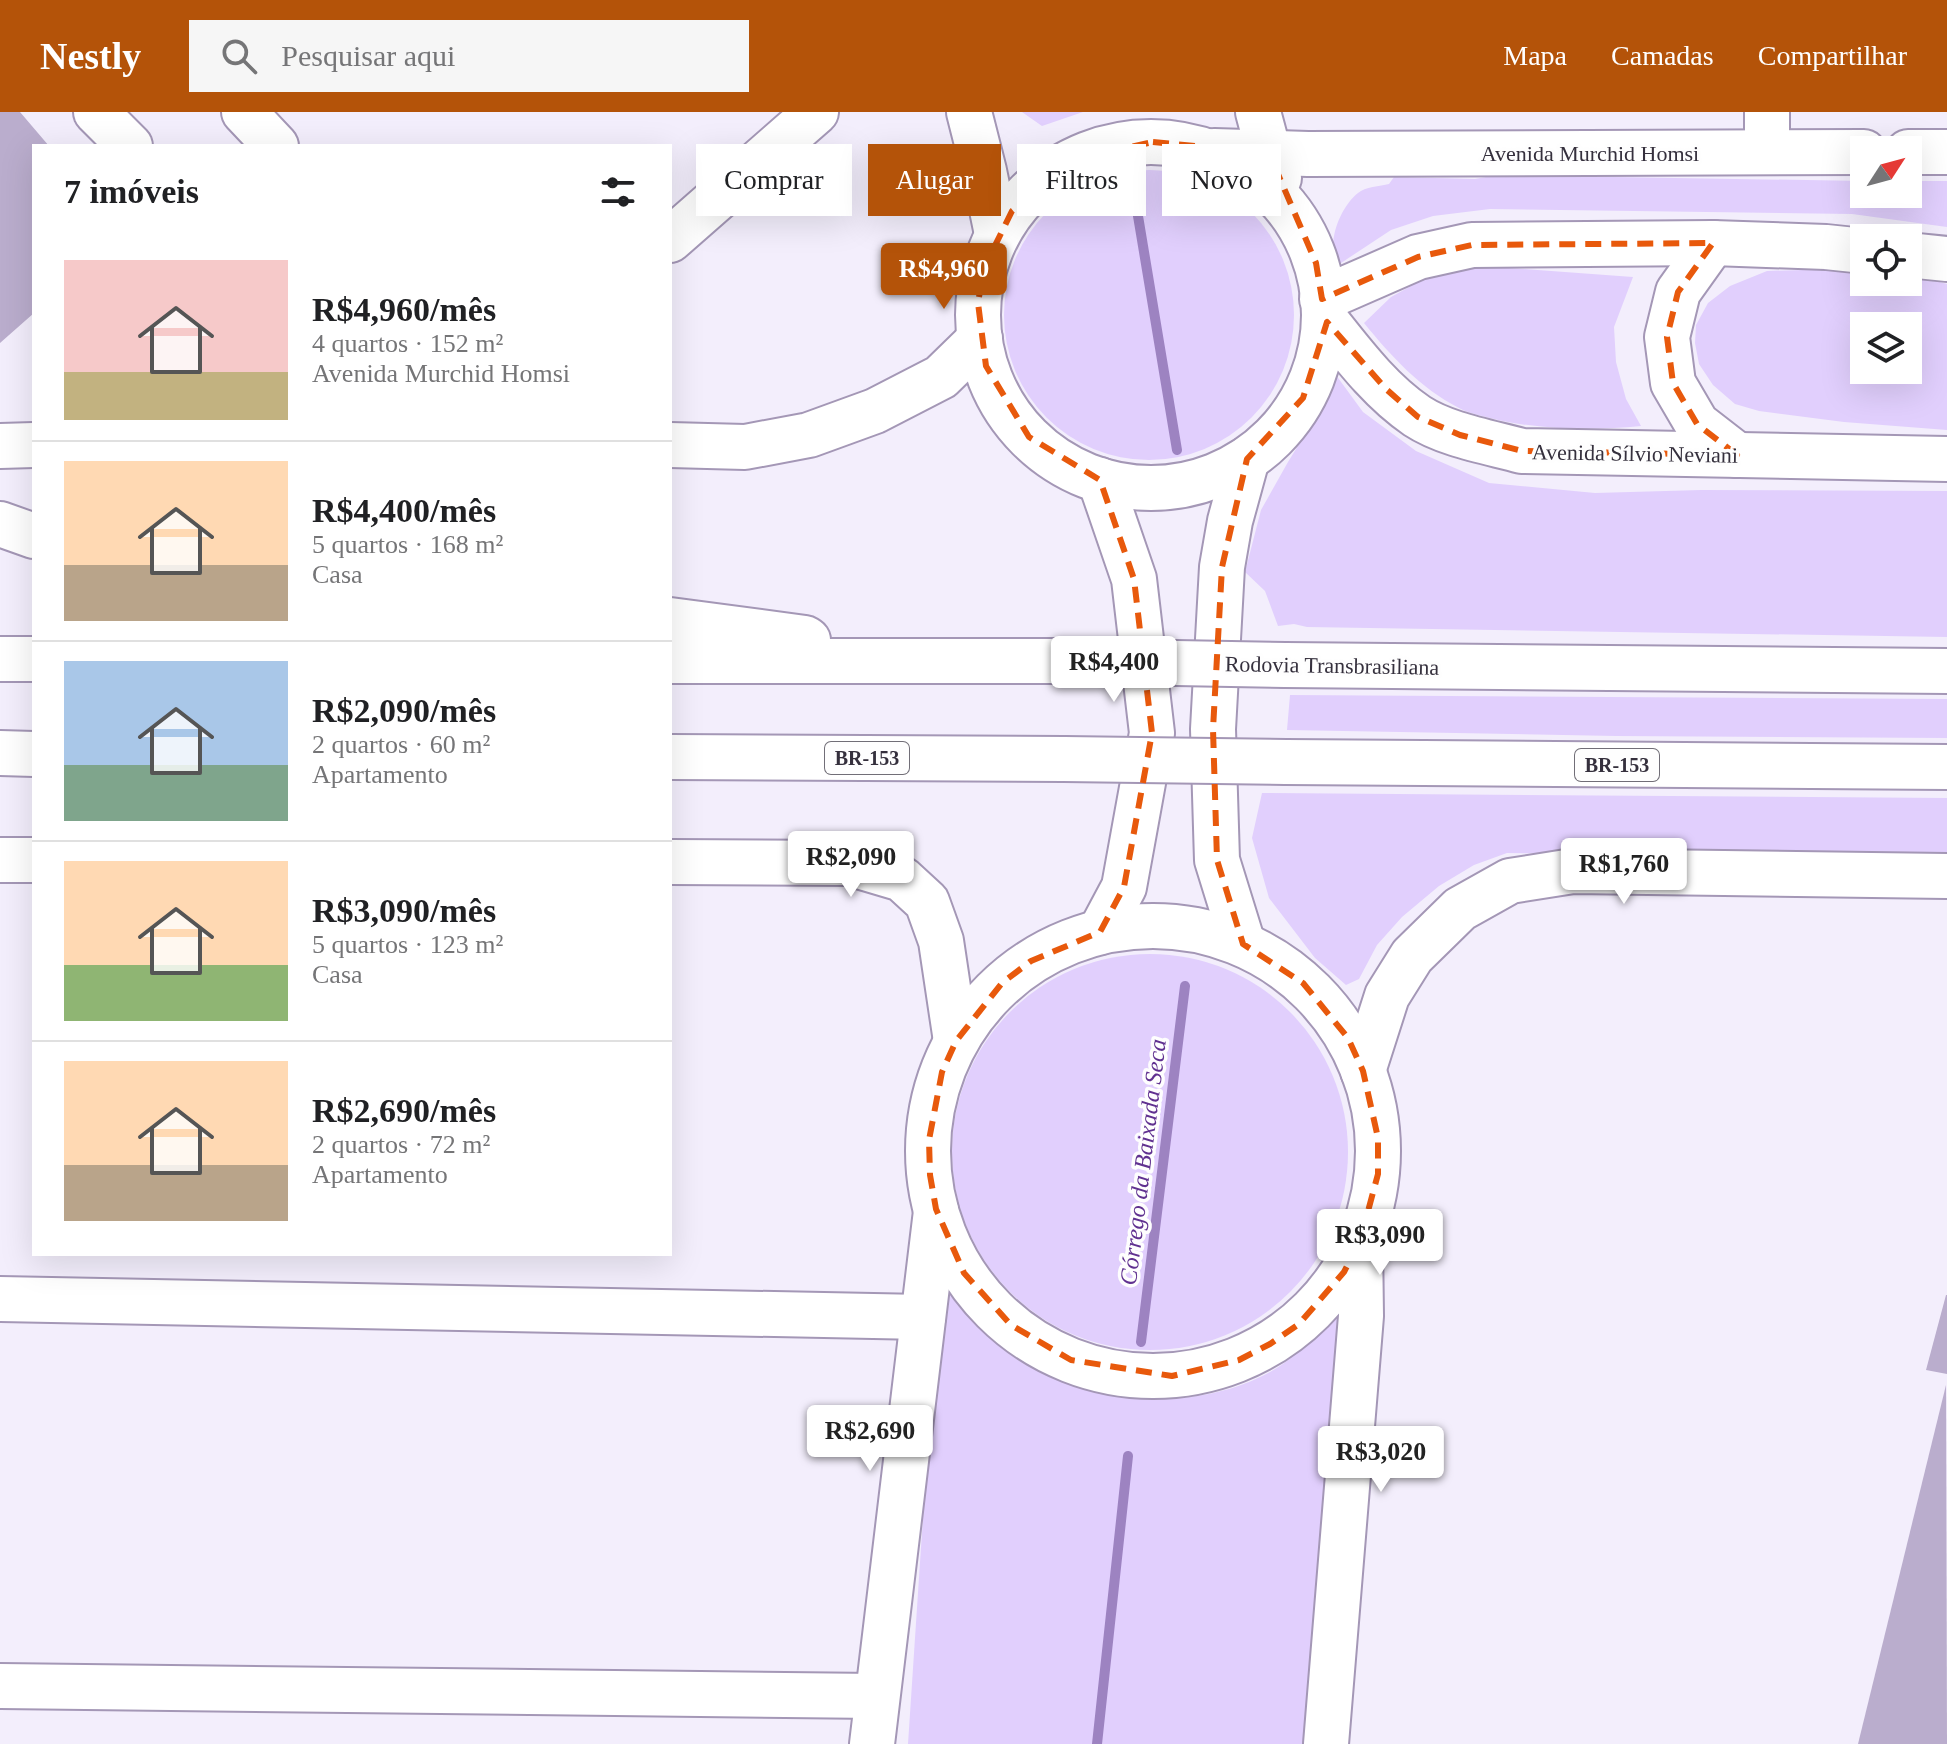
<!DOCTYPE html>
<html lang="pt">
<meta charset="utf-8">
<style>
body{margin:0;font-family:Georgia,serif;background:#f6f6f6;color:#202124;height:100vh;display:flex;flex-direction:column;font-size:30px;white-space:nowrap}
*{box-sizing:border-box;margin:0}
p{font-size:26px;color:#757577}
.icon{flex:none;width:44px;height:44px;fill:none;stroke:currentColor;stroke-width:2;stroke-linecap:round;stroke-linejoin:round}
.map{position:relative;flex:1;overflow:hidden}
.details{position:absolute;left:32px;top:32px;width:640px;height:1112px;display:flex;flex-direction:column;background:#fff;border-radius:0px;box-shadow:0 8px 32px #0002}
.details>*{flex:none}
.guide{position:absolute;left:696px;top:32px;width:760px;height:72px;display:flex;gap:16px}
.needle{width:52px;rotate:54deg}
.controls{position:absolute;left:1850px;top:24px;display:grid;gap:16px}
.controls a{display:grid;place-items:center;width:72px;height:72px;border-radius:0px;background:#fff;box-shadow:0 8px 32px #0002;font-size:40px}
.price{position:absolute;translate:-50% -68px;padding:0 18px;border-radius:8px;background:#fff;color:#222;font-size:26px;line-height:52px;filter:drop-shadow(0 2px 4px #0008)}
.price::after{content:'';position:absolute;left:50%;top:48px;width:24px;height:18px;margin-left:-12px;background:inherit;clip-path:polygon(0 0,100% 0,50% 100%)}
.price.selected{background:#b45309;color:#fff}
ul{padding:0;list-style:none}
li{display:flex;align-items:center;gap:24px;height:200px;padding:0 32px}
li+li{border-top:2px solid #e0e0e0}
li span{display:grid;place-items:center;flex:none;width:224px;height:160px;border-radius:0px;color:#555}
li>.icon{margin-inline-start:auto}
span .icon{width:96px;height:96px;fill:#fffc;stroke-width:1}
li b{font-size:34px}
h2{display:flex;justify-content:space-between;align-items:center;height:96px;padding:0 32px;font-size:34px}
.chip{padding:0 28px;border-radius:0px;background:#fff;box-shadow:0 8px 32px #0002;font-size:28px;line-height:72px}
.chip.selected{background:#b45309;color:#fff}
header{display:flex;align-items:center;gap:48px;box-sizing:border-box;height:112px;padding:0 40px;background:#b45309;color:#fff}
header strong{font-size:38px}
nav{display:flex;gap:44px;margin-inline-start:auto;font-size:28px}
.search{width:560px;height:72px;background:#f6f6f6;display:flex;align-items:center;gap:20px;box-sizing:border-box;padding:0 28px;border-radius:0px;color:#757577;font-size:30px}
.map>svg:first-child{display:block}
.green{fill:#e1cffd;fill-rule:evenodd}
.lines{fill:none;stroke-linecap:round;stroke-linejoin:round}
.stream{stroke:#9d83c1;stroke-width:10}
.building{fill:#baadcd}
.minor-casing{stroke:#a497b6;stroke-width:48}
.major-casing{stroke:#a497b6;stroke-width:48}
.highway-casing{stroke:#a497b6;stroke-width:48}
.minor{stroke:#fff;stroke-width:44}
.major{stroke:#fff;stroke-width:44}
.highway{stroke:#fff;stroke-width:44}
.highway-bridge-casing{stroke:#a497b6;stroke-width:48;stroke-linecap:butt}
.highway-bridge{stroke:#fff;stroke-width:44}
.marked{fill:none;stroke:#e8590c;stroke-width:6;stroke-dasharray:16 10;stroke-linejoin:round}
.labels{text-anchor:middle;stroke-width:7;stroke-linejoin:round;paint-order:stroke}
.shield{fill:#fefefe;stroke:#716e77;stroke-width:2}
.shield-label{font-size:20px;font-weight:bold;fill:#35303d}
.street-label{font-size:22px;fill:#35303d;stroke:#fefefe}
.water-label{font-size:24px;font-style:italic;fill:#603190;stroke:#fefefe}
</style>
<header>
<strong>Nestly</strong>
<div class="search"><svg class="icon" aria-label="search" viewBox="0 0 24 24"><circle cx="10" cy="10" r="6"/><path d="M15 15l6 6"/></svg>Pesquisar aqui</div>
<nav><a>Mapa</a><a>Camadas</a><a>Compartilhar</a></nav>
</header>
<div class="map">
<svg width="1947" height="1632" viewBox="0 0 1947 1632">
<rect width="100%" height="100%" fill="#f3eefc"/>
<g class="green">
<path d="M1022 0H1083L1042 14Z"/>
<circle cx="1149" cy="203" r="145"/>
<path d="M1497 63 1864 69V82H1908V69H1947V115L1852 102 1490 97 1433 104 1391 118 1338 153C1325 133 1340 95 1358 81 1365 75 1380 74 1389 72L1394 65 1475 67Z"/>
<path d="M1465 155 1509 156 1633 165 1614 215 1616 250 1626 287 1641 314C1589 319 1533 318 1482 304 1474 302 1466 300 1459 296 1420 276 1391 244 1364 211L1391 185 1431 163Z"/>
<path d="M1835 157 1864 160V170H1908V164L1922 165 1947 172V318L1844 310 1759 299 1735 292 1713 273 1699 252 1695 231 1696 213 1708 191 1730 174 1767 159ZM1864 214H1908V258H1864Z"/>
<path d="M1333 259 1363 300 1416 339 1489 371 1595 381 1701 378 1947 379V525L1307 515 1294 512 1278 514 1265 479 1245 460 1261 398 1288 350 1312 311Z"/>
<path d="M1290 583 1947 587V626L1616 624 1287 618Z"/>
<path d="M1262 681 1947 686V746L1507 741 1474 753 1439 774 1402 805 1377 833 1359 867 1346 873 1315 846 1269 786 1252 726Z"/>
<circle cx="1150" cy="1040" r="198"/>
<path d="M939 1163C959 1193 982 1224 1013 1244 1085 1291 1192 1303 1270 1260 1295 1247 1322 1215 1342 1194L1306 1632H908Z"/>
</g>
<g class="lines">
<g class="stream">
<path d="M1132 68 1177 338"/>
<path d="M1141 1230 1185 874"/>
<path d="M1097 1632 1128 1344"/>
</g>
</g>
<g class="building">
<path d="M0 0H20L49 34H34V201L0 231Z"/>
<path d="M1946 1183H1947V1262L1926 1258Z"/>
<path d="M1946 1273 1947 1632H1858Z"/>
</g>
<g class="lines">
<g class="minor-casing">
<g id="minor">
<path d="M96 0 130 34"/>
<path d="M244 0 276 34"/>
<path d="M1767 40V0"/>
<path d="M670 128 816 0"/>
<path d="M0 1187 923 1205"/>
<path d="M0 1574 877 1584"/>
</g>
</g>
<g class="major-casing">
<g id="major">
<path d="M969 0 984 59 997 122"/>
<path d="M1258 0 1269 41 1279 66"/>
<circle cx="1151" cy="203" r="173"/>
<path d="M1214 39 1308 42 1864 40"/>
<path d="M1908 40H1947"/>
<path d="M1713 131 1678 180 1667 225 1673 271 1697 312 1737 343"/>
<path d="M1908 143 1947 147"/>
<path d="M1322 187 1418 145 1472 133 1713 131 1826 135 1864 139"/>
<path d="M1324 206C1352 241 1379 278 1417 304 1446 323 1489 330 1522 339L1947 347"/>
<path d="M670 333 745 335 809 323 875 299 941 265 980 227"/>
<path d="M0 334 34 333"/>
<path d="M1100 368 1134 467 1152 621 1124 775 1100 820"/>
<path d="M0 748H34"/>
<path d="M670 750 848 751 902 767 927 790 941 829 956 929"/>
<circle cx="1153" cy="1039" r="225"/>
<path d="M1243 832 1217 748 1213 617 1222 455 1230 409 1247 347"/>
<path d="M1363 959 1387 884 1412 844 1460 797 1510 769 1573 759 1947 764"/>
<path d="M872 1632 936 1099"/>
<path d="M1326 1632 1361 1204 1360 1129"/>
</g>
</g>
<g class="highway-casing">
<g id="highway">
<path d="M0 412 34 424"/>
<path d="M670 508 805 526 808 528"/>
<path d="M0 547H34"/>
<path d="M670 549H1066"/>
<path d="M1285 553 1947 559"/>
<path d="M0 641 34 642"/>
<path d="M670 645 1064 647"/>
<path d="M1286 650 1947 655"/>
</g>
</g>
<use href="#minor" class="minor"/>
<use href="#major" class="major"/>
<use href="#highway" class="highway"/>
<g class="highway-bridge-casing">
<g id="highway-bridge">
<path d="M1066 549 1285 553"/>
<path d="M1064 647 1286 650"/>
</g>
</g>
<use href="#highway-bridge" class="highway-bridge"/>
</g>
<path class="marked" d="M1153 30 1269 41 1316 151 1322 187 1418 145 1472 133 1713 131 1678 180 1667 225 1673 271 1697 312 1737 343 1522 339 1460 323 1418 305 1386 277 1327 210 1303 286 1247 347 1222 455 1213 617 1217 748 1243 832 1303 871 1348 926 1363 959 1378 1026V1062L1360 1129 1344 1160 1299 1212 1270 1232 1239 1248 1172 1264 1071 1248 1011 1213 964 1161 936 1097 930 1063 929 1028 942 960 956 929 1002 871 1031 849 1100 820 1124 775 1152 621 1134 467 1100 368 1029 325 986 254 978 191 984 156 1012 99 1074 47Z"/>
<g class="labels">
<g class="shield">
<rect x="825" y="630" width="84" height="32" rx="6"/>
<rect x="1575" y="637" width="84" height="32" rx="6"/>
</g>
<g class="shield-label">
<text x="867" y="653">BR-153</text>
<text x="1617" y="660">BR-153</text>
</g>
<g class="street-label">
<text x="1590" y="49">Avenida Murchid Homsi</text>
<text transform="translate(1635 341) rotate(1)" y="8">Avenida Sílvio Neviani</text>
<text transform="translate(1332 553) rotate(1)" y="8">Rodovia Transbrasiliana</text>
</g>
<g class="water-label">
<text transform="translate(1143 1050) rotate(-83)" y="8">Córrego da Baixada Seca</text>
</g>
</g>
</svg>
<div class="controls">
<a><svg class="needle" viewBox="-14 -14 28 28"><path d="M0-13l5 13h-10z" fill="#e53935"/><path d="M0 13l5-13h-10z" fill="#757577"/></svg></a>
<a><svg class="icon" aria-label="locate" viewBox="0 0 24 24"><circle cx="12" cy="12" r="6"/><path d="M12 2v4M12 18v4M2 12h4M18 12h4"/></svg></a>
<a><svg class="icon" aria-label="layers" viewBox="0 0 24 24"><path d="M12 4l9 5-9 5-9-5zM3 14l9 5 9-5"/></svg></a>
</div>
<b class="price selected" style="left:944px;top:199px">R$4,960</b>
<b class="price" style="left:1114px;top:592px">R$4,400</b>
<b class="price" style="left:851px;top:787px">R$2,090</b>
<b class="price" style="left:1624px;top:794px">R$1,760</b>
<b class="price" style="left:1380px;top:1165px">R$3,090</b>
<b class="price" style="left:870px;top:1361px">R$2,690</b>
<b class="price" style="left:1381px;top:1382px">R$3,020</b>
<div class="guide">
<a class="chip">Comprar</a>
<a class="chip selected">Alugar</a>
<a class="chip">Filtros</a>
<a class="chip">Novo</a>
</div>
<section class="details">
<h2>7 imóveis<svg class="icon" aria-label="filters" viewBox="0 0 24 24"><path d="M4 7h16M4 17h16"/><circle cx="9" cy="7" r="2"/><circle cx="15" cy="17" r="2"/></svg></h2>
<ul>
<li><span style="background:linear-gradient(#f6c9c9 70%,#c2b280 0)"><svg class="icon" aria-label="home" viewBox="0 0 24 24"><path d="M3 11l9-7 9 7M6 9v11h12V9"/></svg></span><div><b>R$4,960/mês</b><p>4 quartos · 152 m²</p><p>Avenida Murchid Homsi</p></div></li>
<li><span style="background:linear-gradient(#ffd9b3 65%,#b9a48a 0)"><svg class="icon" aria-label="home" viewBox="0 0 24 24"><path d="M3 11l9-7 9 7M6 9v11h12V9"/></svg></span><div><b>R$4,400/mês</b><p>5 quartos · 168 m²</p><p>Casa</p></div></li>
<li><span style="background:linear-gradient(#a9c7e8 65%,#7fa58c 0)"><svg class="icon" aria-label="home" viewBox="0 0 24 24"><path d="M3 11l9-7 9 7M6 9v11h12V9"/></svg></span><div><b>R$2,090/mês</b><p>2 quartos · 60 m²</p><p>Apartamento</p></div></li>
<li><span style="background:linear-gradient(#ffd9b3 65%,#8fb573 0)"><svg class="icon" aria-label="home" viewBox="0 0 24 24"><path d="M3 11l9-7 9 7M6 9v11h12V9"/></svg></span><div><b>R$3,090/mês</b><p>5 quartos · 123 m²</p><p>Casa</p></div></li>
<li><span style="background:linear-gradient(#ffd9b3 65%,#b9a48a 0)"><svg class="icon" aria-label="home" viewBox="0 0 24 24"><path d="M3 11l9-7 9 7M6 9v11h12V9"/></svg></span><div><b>R$2,690/mês</b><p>2 quartos · 72 m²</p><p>Apartamento</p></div></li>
</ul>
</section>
</div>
